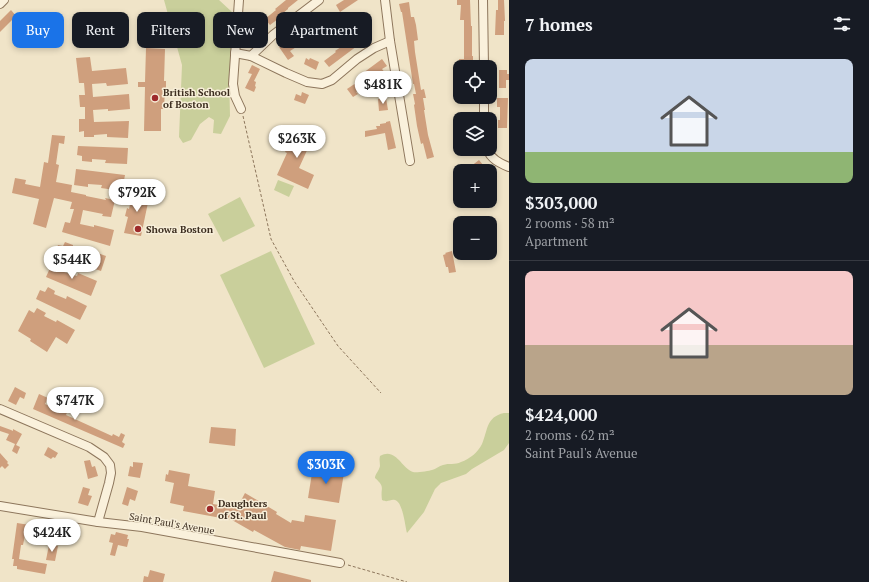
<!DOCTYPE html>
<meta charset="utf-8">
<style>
body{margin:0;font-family:"PT Serif",serif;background:#20242c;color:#f1f3f6;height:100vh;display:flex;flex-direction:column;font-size:15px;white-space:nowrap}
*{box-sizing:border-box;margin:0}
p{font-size:13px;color:#9ea1a6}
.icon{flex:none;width:22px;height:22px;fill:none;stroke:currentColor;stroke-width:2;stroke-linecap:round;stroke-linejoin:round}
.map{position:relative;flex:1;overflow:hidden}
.sheet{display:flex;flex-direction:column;background:#171b24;width:360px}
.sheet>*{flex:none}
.hud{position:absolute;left:12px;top:12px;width:380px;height:36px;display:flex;gap:8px}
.fabs{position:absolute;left:453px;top:60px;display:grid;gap:8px}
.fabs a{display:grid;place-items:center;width:44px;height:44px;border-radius:8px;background:#171b24;box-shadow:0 2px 6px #0003;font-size:20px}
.price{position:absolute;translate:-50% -34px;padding:0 9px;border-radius:14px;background:#fff;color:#222;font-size:13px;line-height:26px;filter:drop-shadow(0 1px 2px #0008)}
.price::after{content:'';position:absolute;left:50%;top:24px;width:12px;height:9px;margin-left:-6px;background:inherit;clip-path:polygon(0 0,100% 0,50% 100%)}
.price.on{background:#1a73e8;color:#fff}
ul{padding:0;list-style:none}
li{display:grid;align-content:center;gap:8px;height:212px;padding:0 16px}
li+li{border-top:1px solid #363941}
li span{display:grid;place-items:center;height:124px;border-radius:8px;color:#555}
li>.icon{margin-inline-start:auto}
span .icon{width:72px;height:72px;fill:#fffc;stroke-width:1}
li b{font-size:17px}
h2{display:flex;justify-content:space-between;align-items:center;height:48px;padding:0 16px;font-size:17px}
.chip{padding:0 14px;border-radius:8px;background:#171b24;box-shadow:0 2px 6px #0003;font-size:14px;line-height:36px}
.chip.on{background:#1a73e8;color:#fff}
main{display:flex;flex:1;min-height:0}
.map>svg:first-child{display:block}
.green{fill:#c9cf9b}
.building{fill:#cf9f7d}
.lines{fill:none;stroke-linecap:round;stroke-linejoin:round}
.minor-casing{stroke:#8d765c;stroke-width:10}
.path{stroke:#8d765c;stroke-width:1;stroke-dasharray:3 2;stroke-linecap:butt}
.minor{stroke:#faf1dc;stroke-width:8}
.poi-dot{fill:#9e2a2b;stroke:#f7eed8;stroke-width:1.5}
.labels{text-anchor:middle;stroke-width:3;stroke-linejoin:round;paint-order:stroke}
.poi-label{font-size:10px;font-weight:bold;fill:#3d2e20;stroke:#f7eed8;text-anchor:start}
.street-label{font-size:10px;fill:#3d2e20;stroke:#f7eed8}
</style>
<main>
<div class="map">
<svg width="509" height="582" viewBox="0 0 509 582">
<rect width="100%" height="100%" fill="#f0e4c8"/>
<g class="green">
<path d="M164 0H219L232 12 235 56 229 73 230 116 221 134 213 133 214 120 209 117 200 124 191 140 183 143 179 137 182 65Z"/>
<path d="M278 180 294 186 289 197 274 190Z"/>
<path d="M240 197 255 226 223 242 208 214Z"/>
<path d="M271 251 315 344 264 368 220 275Z"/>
<path d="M504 413H509V443L504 450 472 469 466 474 441 483 435 489 424 512 407 533C405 526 403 502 395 500 390 499 388 503 382 500 380 487 386 488 375 478 375 474 379 471 380 466 380 463 379 460 380 456 396 447 401 468 413 472 416 473 429 471 432 470 436 469 439 466 443 465 449 463 455 465 461 462 470 459 478 452 482 444 488 430 486 417 504 413Z"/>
</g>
<g class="building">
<path d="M286 0H298L288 8V9L277 18 278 19 270 25 265 19 276 10 275 9Z"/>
<path d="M344 0H358L340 12 336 5Z"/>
<path d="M457 0H470L471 26H472V56H473V65L459 64V59H464V20H460L461 5H457Z"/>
<path d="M498 0H504L505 21H504V35H495L496 10H498Z"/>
<path d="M409 2 411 17H414L416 25 418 40 414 41 415 52 421 90 424 89 426 98H423L425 110H424L428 135 434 157 427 159 423 143 421 144 417 126 414 105 415 104 413 94H416L414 84H413L402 12H401L399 4Z"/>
<path d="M11 10 16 16 0 32V21Z"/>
<path d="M320 19 326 28 290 51 294 56 288 60 279 47 306 29 307 31 315 25 314 23Z"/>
<path d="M251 23H258L257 37 251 36Z"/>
<path d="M368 29 372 34 360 42 361 43 329 67 324 61 336 52 335 51 347 43H346Z"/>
<path d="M146 48 165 49 164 81H166V88H165L164 109H161V131H144L145 87H138V82H145Z"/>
<path d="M90 57 92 71 126 68 128 84 107 86 106 83 92 84 93 97 129 94 130 109 108 111V109L93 110 94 122 129 121 128 138 107 137V134L94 135V137H84V131L79 132V119H85V107H80L79 95H85L84 83H79L76 58Z"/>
<path d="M306 58 309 60 310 58 319 62 316 70 304 64Z"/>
<path d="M382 59 387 66 382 69 386 74 383 76 391 87 384 89 382 77 380 78 377 74 364 83 359 76Z"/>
<path d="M252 65 260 69 254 81 256 82 255 86 256 87 254 92 245 88 252 74 248 73Z"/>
<path d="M499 70H507V74H509V80H506V88H499Z"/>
<path d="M359 81 363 88 356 92 358 94 353 97 347 89Z"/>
<path d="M302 92 309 95 305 104 294 100 296 94 301 96Z"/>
<path d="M386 98 388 110 379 111 378 99Z"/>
<path d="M497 98H508L507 128H498V120H500V107H497Z"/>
<path d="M390 121 396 148 388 150 385 133 365 137V131L377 129 376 126H380V124L386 123V122Z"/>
<path d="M297 127 314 135 299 168 314 175 308 189 277 175 287 153 285 152Z"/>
<path d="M52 135 65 136 64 144 59 143 56 164 59 165 56 182 72 185 71 192 86 195V196L106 200 105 198 115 200 111 217 102 216 103 214 83 210 80 224 94 227V225L114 230 110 246 62 232 65 222 70 223 74 209H70L72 202 54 198 46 228 33 224 39 199 12 193 15 178 26 180 25 184 40 187 44 162 48 163Z"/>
<path d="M78 146 128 148 127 164 105 163 106 160 92 159V162L82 161V156L77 155Z"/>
<path d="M479 160 488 171H473L470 167Z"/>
<path d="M76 169 125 175 122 191 101 188 102 185 88 184V187L74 185Z"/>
<path d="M133 190 150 193 141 236 124 233 128 217 125 216 127 208 129 209Z"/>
<path d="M65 242 73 245V248L85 252 86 249 106 256 101 271 55 255 58 245 63 246Z"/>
<path d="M452 251 456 272 449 273 448 267H446L443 255 446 254 445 253Z"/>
<path d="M57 264 66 268 64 272 77 276 78 273 97 281 91 296 46 277 50 268 55 270Z"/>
<path d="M48 287 55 291 54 294 66 299 67 296 87 306 80 320 36 299 40 290 45 292Z"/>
<path d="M37 308 46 313 44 316 56 322 57 320 75 330 67 344 56 337 47 352 30 341 31 339 18 331 29 310 34 313Z"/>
<path d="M15 387 26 393 24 399 20 397 16 405 8 401Z"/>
<path d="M39 394 48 398 45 404 62 411 67 398 72 400 66 415 112 436 113 434 119 437 121 433 125 435 122 442 125 444 123 448 33 409Z"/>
<path d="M0 426 11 430 13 431V429L22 434 16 445 20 447 17 454 12 451 15 444 6 440 9 434 0 431Z"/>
<path d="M211 427 236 429 235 446 209 443Z"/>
<path d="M48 447 58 453 55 458 53 457 51 459 44 455Z"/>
<path d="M0 453 8 462 7 463 9 465 5 469 2 466 0 468Z"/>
<path d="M90 460 92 467 95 466 98 476 88 479 84 461Z"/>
<path d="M133 462 143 463 140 478 128 476 130 466 133 467Z"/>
<path d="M313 467 344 473 339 503 308 498Z"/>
<path d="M169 470 190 474 188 486 215 491 213 504 237 508 245 493 277 512 276 514 291 523 292 520 304 522 305 515 336 520 331 551 301 546 300 550 285 547 254 530 253 532 232 520 183 511 184 506 170 503 174 483 165 481 166 474 168 475Z"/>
<path d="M83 487 90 489 88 495 92 496 88 506 78 503Z"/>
<path d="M127 487 138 491 135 501 130 499 128 506 122 504Z"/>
<path d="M17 523 36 526 35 528 52 530 51 539 25 535 23 545H21L19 559 47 564 45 574 17 569V566H13L14 559H12Z"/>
<path d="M116 532 128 535 127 539H129L127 547 118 545 115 556 110 555 113 543 109 542 111 534 115 535Z"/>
<path d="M49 545 58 546 55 561 46 560Z"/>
<path d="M150 570 165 574 163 582H143L144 576 148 577Z"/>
<path d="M274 571 311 580V582H271Z"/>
</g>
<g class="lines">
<g class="minor-casing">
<g id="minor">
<path d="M239 0 233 84 235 96 241 109"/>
<path d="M385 0 390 41 410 161"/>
<path d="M483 0 484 67"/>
<path d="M0 4 4 0"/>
<path d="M235 53 251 56 286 73 307 82 322 84 332 80 357 59 374 48 390 41"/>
<path d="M251 56 273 35 319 0"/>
<path d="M484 97V119"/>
<path d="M487 149C491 159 499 163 509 167"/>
<path d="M0 409 89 447 104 457 110 465 111 473 109 483 98 522"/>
<path d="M0 506 98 522 142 527 340 563"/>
</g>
</g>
<g class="path">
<path d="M243 116 271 239 294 281 338 346 381 393"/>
<path d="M348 565 407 582"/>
</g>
<use href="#minor" class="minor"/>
</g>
<g class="poi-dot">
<circle cx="155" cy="98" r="4"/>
<circle cx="138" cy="229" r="4"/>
<circle cx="210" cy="509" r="4"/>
</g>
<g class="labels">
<g class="poi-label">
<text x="163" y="96">British School<tspan x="163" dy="12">of Boston</tspan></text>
<text x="146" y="233">Showa Boston</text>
<text x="218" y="507">Daughters<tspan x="218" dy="12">of St. Paul</tspan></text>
</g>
<g class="street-label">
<text transform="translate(172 523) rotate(10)" y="4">Saint Paul's Avenue</text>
</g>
</g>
</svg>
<div class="fabs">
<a><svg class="icon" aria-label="locate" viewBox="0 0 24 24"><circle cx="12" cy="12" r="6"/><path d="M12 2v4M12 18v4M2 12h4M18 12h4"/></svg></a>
<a><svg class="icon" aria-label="layers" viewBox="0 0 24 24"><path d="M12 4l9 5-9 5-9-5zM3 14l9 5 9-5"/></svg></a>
<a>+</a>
<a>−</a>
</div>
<b class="price" style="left:383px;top:105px">$481K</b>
<b class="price" style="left:297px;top:159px">$263K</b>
<b class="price" style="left:137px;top:213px">$792K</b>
<b class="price" style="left:72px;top:280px">$544K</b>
<b class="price" style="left:75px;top:421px">$747K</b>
<b class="price on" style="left:326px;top:485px">$303K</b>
<b class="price" style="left:52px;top:553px">$424K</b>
<div class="hud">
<a class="chip on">Buy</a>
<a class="chip">Rent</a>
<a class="chip">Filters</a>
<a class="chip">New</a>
<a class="chip">Apartment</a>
</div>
</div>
<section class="sheet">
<h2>7 homes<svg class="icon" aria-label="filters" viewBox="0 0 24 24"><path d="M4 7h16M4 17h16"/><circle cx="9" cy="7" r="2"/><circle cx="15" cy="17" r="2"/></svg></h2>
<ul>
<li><span style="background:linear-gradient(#c9d6e8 75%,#8fb573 0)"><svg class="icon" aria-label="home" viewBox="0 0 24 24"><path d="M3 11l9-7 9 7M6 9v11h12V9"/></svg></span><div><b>$303,000</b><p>2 rooms · 58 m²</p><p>Apartment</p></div></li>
<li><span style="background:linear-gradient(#f6c9c9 60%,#b9a48a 0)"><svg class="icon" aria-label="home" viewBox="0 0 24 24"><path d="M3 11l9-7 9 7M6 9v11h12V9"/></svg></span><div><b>$424,000</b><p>2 rooms · 62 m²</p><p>Saint Paul's Avenue</p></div></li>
</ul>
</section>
</main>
